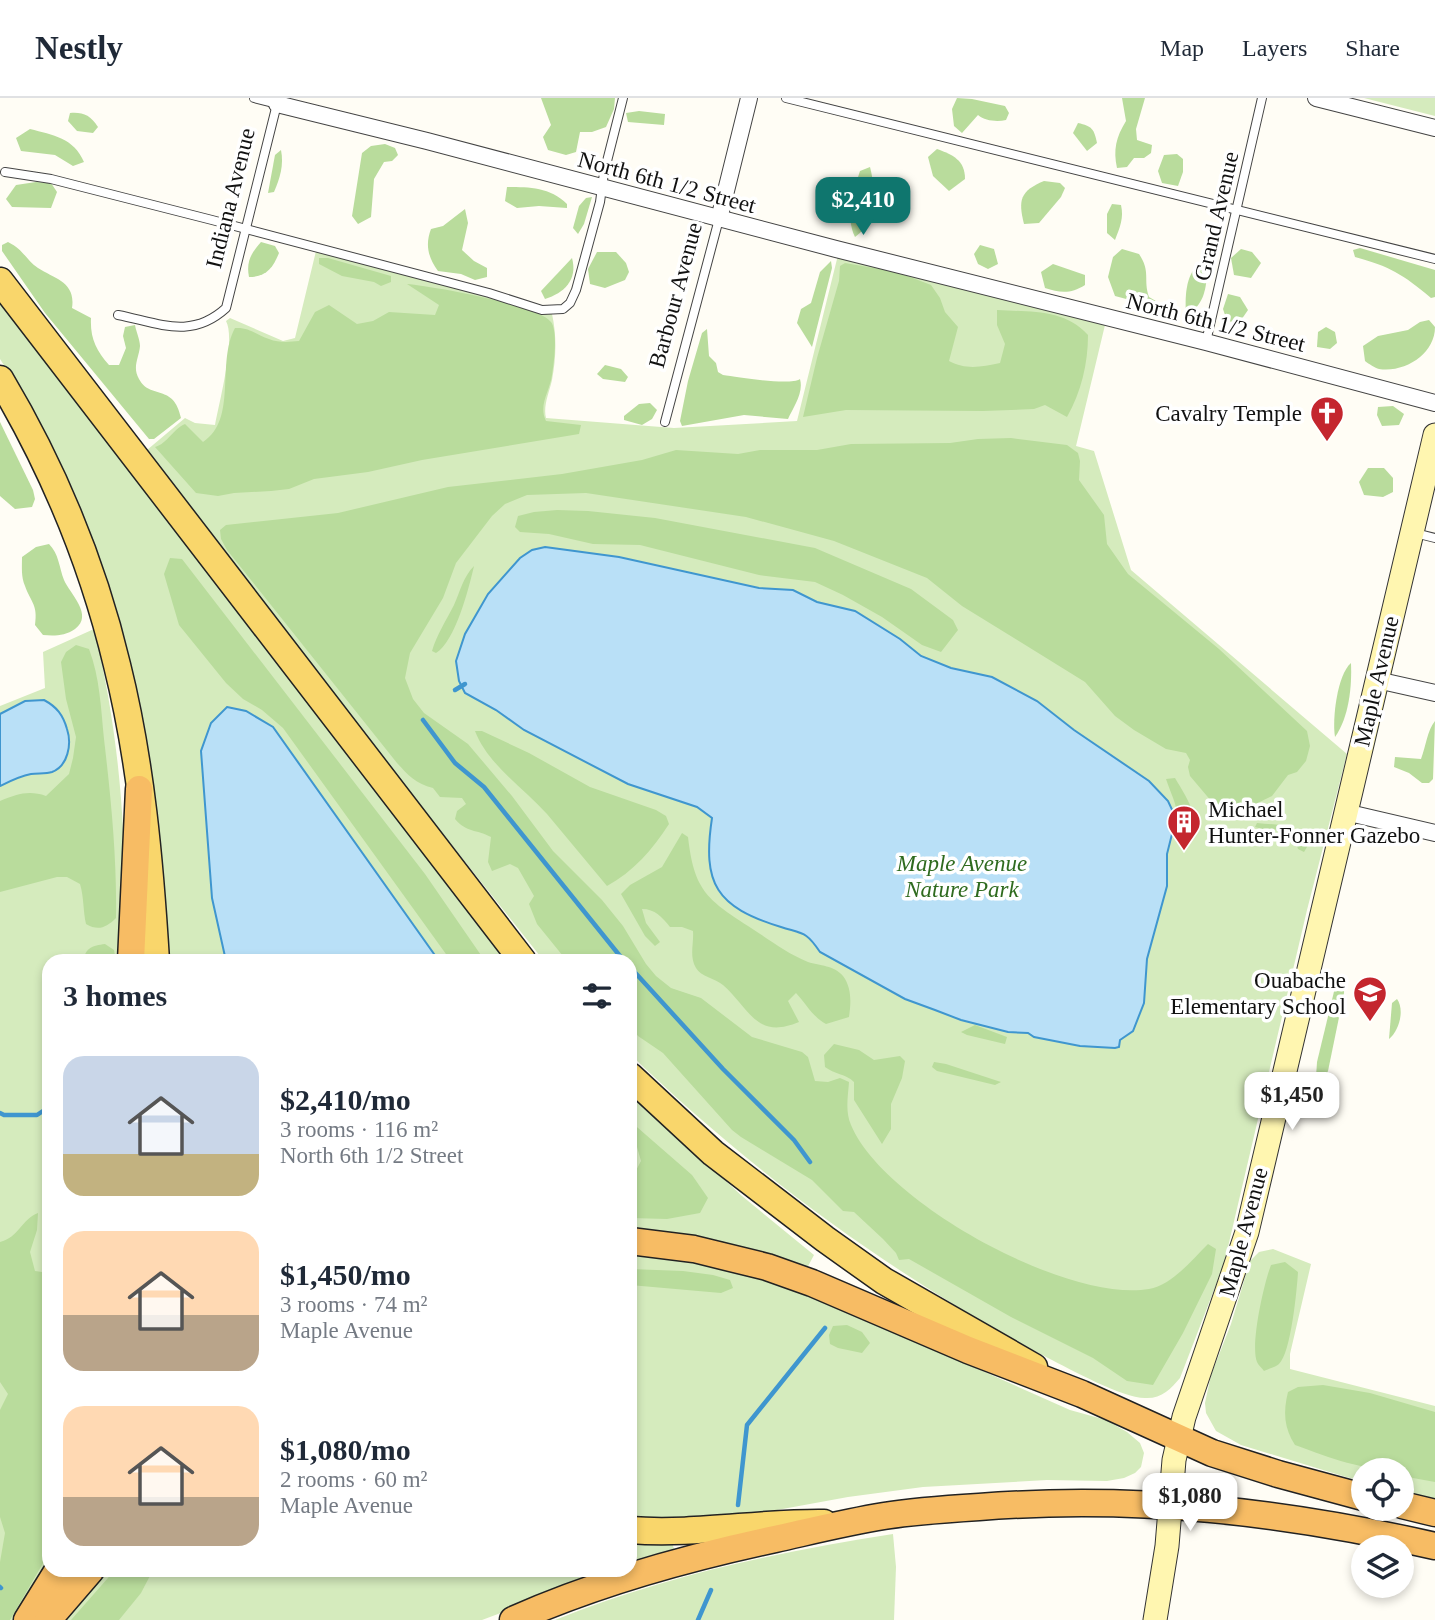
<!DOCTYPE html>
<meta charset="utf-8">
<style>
body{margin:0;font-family:Georgia,serif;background:#f2f2f3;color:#1f2937;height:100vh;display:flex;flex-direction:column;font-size:26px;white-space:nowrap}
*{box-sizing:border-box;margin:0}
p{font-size:23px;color:#747a83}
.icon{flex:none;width:38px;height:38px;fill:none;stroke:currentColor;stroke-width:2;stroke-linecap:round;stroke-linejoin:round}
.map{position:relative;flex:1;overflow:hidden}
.side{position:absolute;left:42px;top:856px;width:595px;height:623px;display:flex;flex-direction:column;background:#fff;border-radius:21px;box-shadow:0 4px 10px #0003}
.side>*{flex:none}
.buttons{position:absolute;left:1351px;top:1360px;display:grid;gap:14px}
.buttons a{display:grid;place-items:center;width:63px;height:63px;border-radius:50%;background:#fff;box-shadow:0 4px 10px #0003;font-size:35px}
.price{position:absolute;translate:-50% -60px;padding:0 16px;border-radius:14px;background:#fff;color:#222;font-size:23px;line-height:46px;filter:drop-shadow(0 2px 4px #0008)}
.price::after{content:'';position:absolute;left:50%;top:42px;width:21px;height:16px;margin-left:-10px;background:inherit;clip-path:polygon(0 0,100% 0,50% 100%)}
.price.on{background:#0f766e;color:#fff}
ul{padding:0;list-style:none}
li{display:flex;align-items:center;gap:21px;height:175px;padding:0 21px}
li span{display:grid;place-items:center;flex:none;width:196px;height:140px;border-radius:21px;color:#555}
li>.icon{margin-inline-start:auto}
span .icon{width:84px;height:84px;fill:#fffc;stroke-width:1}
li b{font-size:30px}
h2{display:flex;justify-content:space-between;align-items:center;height:84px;padding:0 21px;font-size:30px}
header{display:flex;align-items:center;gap:42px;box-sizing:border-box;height:98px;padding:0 35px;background:#fff;border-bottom:2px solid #e0e1e3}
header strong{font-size:33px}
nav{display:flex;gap:38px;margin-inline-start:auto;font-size:24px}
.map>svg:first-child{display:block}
.green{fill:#d5ebbd}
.forest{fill:#b9dc9c}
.water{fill:#b9e0f7;stroke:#3f96cf;stroke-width:2}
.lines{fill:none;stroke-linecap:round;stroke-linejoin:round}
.stream{stroke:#3f96cf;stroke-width:4.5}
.service-casing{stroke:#444;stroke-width:10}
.minor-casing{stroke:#444;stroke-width:18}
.secondary-casing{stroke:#333;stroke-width:25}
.primary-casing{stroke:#222;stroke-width:29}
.trunk-casing{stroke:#222;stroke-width:29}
.service{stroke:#fff;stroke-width:8}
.minor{stroke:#fff;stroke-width:16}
.secondary{stroke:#fff6b0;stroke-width:23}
.primary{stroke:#f9d66b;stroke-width:26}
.trunk{stroke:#f7bc64;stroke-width:26}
.labels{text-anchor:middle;stroke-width:7;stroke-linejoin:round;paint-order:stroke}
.street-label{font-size:23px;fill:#111;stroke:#fff}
.poi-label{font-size:23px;fill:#111;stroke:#fff;text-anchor:end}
.park-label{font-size:23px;font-style:italic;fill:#2f6b1f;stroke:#fff}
</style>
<header>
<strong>Nestly</strong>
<nav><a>Map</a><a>Layers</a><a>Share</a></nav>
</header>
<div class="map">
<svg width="1435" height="1522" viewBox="0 0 1435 1522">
<rect width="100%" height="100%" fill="#fffdf5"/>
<g class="green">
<path d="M1364 0H1435V18Z"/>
<path d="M316 153 552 216C557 238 556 261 552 282 549 295 543 308 546 320L674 330 797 323 838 157 1105 227 1076 348 1094 353 1131 472 1347 656 1307 812 1224 1166 1180 1280C1171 1291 1161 1301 1145 1300 1122 1300 1070 1271 1048 1260 895 1179 754 1076 630 956V863H544L395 676 147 352 185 320 195 325 215 327C219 305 236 241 226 223L230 220 283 243 295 240Z"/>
<path d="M0 200 508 863H161L147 681 14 283 0 261Z"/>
<path d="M94 531C121 640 128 751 124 863H49V1472L19 1522H0V608L45 590 43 554Z"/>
<path d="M630 994 742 1098 814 1157 806 1172 630 1135Z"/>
<path d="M1273 1151 1311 1166 1290 1256V1271L1435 1308V1401L1402 1393V1372H1363V1383L1346 1379 1241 1347 1216 1333 1206 1315 1205 1305 1211 1277 1231 1226 1250 1163 1259 1154Z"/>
<path d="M630 1154 674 1157 794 1189 1070 1312 1106 1322 1127 1334 1140 1345 1144 1355 1141 1369 1135 1375 1124 1380 1107 1383 1047 1382 923 1389 848 1399 717 1423 630 1422Z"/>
<path d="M893 1436 896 1469 894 1522H555C664 1478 778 1454 893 1436Z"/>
<path d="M630 1441 671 1443 675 1453 630 1467Z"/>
<path d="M106 1472H616L482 1522H63Z"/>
</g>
<g class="forest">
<path d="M541 0H615L614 11 606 29 592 34H580L576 54 566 57 548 52 543 39 551 27Z"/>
<path d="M957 0 972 1 1005 8 1009 15 1006 22C997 24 985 23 978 17L962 35 954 28 952 11Z"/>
<path d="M1122 0H1145L1136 31 1137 42 1152 47 1151 55 1144 60H1134L1127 69 1117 70C1113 52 1116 39 1126 23Z"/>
<path d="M639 13 665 16 664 27 628 24 626 15Z"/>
<path d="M70 15C83 14 90 17 98 29L93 35 77 33 68 23Z"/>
<path d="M1078 25C1092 28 1094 31 1097 45L1087 53 1073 35Z"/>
<path d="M30 31C53 37 74 40 84 64L73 68 55 57 21 53 16 40Z"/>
<path d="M385 46 395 50 398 57 392 63 384 64 374 81 371 119 358 126 352 118 362 55 371 48Z"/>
<path d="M937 51C953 57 965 62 965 81L949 93 933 78 928 59Z"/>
<path d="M281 52C284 67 280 80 274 94L268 95 275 57Z"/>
<path d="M1177 56 1183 61V74L1178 88 1162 85 1158 73 1164 57Z"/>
<path d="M870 69C876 93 878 123 855 139 845 119 853 94 860 73Z"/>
<path d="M1044 83 1060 85 1065 90 1061 99 1039 125 1024 126C1018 102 1020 93 1044 83Z"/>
<path d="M36 84 51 85 57 94 51 110 12 109 6 101 16 87Z"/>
<path d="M507 89C529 89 550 89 567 106V110L539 108 517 110 505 103Z"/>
<path d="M592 99 584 126 578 136 573 130 579 108 586 100Z"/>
<path d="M1112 106 1121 107C1124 120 1120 129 1115 142L1107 135V116Z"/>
<path d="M465 111 468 125 462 152 474 163 487 170V179L475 182 461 176 438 173C428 159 425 147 431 131L443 128Z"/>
<path d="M8 144C24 152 26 162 38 170 55 181 76 184 72 210L91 220C90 240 96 252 109 267H119L126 250 123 238 125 229 135 227C136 233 140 242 140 248 139 260 132 269 139 281 150 302 174 285 181 320L154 341H149L45 215 2 153V147Z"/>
<path d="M261 144 275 148 279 155C273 170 266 179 249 179 246 164 251 155 261 144Z"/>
<path d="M980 147 994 151 998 166 988 171 978 166 974 156Z"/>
<path d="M1360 150 1435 172V199L1431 200C1404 177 1389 168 1355 159L1353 152Z"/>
<path d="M1122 151 1139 156C1151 174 1143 181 1149 199L1161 206 1165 213 1152 216 1130 202 1115 198 1108 179 1113 159Z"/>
<path d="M1241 151 1252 154 1261 165 1251 180 1234 177 1231 160Z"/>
<path d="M597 154H616L626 165 629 174 625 182 605 190 590 186 588 171Z"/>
<path d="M319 160H328L391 178V184L381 188 374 184 342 178 319 166Z"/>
<path d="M572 160C578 182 564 195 545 201L541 193Z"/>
<path d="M831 163 832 170 812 249 797 225 801 211 811 205 820 174Z"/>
<path d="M845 165 897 174 931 187 940 200 945 214 958 229 949 263C966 272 981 269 1000 265L1005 246 997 227V212C1030 214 1065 211 1088 237 1088 266 1081 294 1067 319L1045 307 1034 311 983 313 846 312 803 319 817 260 839 183 840 168Z"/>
<path d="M1053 166 1085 177V187C1071 196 1060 195 1045 190L1041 174Z"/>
<path d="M1198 167 1207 175C1206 193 1203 208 1186 217 1185 201 1185 178 1198 167Z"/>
<path d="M407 186C431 188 539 207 551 224 558 233 554 265 552 277 550 293 538 307 546 323L581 327 579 336 422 362 368 374 314 381 289 391 271 393 234 395 218 398 196 395 155 349C167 346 173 331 185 326L203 344C238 321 216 265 235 230 250 229 256 237 269 241 279 245 289 244 299 243L315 214 329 207 357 226 373 223 389 214 435 217 439 207Z"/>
<path d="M1228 196 1240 199 1248 212 1239 225 1227 223 1223 211Z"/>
<path d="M1429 222 1435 229C1435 255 1406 275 1379 271 1375 270 1369 266 1365 263L1363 248 1378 238 1408 232 1420 224Z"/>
<path d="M1326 229 1335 234 1337 245 1330 251 1317 249 1318 234Z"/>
<path d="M707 231 709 258 716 265 718 274 723 277C738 279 790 288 800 281 804 295 793 310 788 321L744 317 682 328 680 323 688 283 702 235Z"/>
<path d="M605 267 621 271 628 279 625 284 603 281 597 276Z"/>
<path d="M650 305 657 312 652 321 642 327 624 322V318L639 306Z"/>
<path d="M1393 308 1404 316 1399 327 1382 328 1377 317 1378 309Z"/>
<path d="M0 324 33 392 35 401 32 409 15 411 0 398Z"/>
<path d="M1011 340 1067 347 1078 355 1080 363 1079 382 1104 417 1107 446 1128 476 1219 551 1307 633 1310 648 1306 663 1297 674 1288 677 1272 698 1241 713H1224L1212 704 1190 678 1188 669 1190 662 1186 655 1166 651 1134 632 1115 618 1085 584 962 508 927 480 834 443 746 419 586 395 527 397 505 406 492 418 456 465 443 500 410 555 405 580 413 601 424 615 468 646 512 698 553 753 602 802 623 828 646 866 656 878 671 890 701 900 752 939 802 954 808 959 815 983 828 984 840 980 849 984C848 998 845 1014 851 1027 883 1104 1067 1205 1149 1191 1172 1187 1192 1162 1208 1146L1216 1151 1212 1176 1183 1235 1153 1287 1127 1283 1093 1260 1011 1219 909 1161 899 1162 896 1155 883 1141 854 1114 843 1113 812 1082 741 1039 732 1032 663 955 638 938 630 928V863H567L537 826 529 806 534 798 518 770 510 766 492 773 488 764 491 739C476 731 467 735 455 721L457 713 466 706 462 700 440 699 433 690C416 686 408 677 397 665L227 452 221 441 220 432 226 427 338 415 448 389 562 376 642 362 676 352 738 356 760 352H817L851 346 950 345 978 341Z"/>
<path d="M1368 370H1384L1393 380V394L1383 399 1364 397 1359 384Z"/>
<path d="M557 412 588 413 655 420 815 450 911 491 953 522 958 532 941 554 922 547 882 519 843 497 815 484 759 477 640 447 593 446 549 436 520 434 515 429 518 418 534 414Z"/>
<path d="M49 446C59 456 59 469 64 482 70 496 94 517 75 531 65 538 54 538 43 537L35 527C38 506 31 505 25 488 21 479 22 469 22 459L36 449Z"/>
<path d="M170 460 182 461 425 776 485 863H451L283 630 262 612 243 601 226 585 179 527 164 476Z"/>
<path d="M474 468C469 490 455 544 436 555L432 553C437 536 446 523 454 507 460 494 463 479 474 468Z"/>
<path d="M76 547 89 551C100 580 101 611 104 641 111 701 117 760 116 820 106 830 98 833 86 826 83 813 84 799 80 786L67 779H57L0 794V703C17 696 29 692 46 698L69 676 73 660 76 639 66 601 61 564 66 554Z"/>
<path d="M1351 565C1352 589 1349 619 1335 639 1332 622 1337 577 1351 565Z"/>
<path d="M1435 623 1433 681 1429 685H1422L1409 675 1394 669 1395 659 1421 661C1426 648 1427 633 1435 623Z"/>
<path d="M475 633H482L529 655 590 689 656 712 666 718 669 726C653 751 633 774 607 788 587 764 567 740 547 716 523 689 488 667 475 633Z"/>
<path d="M1175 680C1189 704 1206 725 1177 745L1174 739C1182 713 1174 705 1166 681Z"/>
<path d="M1257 725C1276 727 1300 726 1310 744L1304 754 1298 751C1290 723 1274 736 1255 729Z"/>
<path d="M682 735 688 739C694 791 706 801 748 828 767 840 786 855 808 864 820 868 834 867 843 878 852 890 851 905 849 919L826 926C812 918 807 907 796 895L788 903 799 924C756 942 750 911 723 887 715 880 701 879 696 870 689 858 694 846 693 833L682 829H670C662 819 655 811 642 811L646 825 660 844 655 848 645 838 621 796 630 787 662 769Z"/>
<path d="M105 846 114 852 116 863H83C86 849 92 848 105 846Z"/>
<path d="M1338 877 1344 881V895L1328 973 1324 981 1316 979 1317 964Z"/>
<path d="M1397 901C1405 912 1399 933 1389 941L1392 905Z"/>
<path d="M975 927 1007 939 1005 946 967 937 961 934Z"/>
<path d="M834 946 859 952 874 962 900 958 905 963 902 980 891 1006V1031L882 1046 854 1002V984C846 976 834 976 825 969L824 957Z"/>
<path d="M934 964 946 966 1001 984 995 987 937 973 932 969Z"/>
<path d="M630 1023 692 1077 708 1100 700 1115 667 1121 630 1120V1079L633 1078 641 1063 637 1049 630 1043Z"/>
<path d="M38 1115 37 1132 30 1154 35 1173 49 1175V1455L10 1522H0V1464L5 1435 0 1419V1312L8 1296 0 1284V1144C18 1140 22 1121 38 1115Z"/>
<path d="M1285 1164 1298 1174C1297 1191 1291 1255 1279 1266 1276 1269 1268 1271 1264 1273 1262 1270 1258 1267 1257 1264 1250 1247 1264 1185 1271 1167Z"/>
<path d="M630 1171 683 1173 713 1177 730 1182 733 1190 721 1195 630 1187Z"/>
<path d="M847 1227 862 1234 870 1245 862 1255 838 1250 830 1246 829 1237 833 1228Z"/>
<path d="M1323 1287 1370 1295 1435 1314V1384L1402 1378V1372C1360 1372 1333 1361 1295 1347 1284 1330 1283 1314 1288 1294L1298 1289Z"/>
<path d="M115 1472H153L141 1495 119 1522H71Z"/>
</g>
<g class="water">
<path d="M545 449 619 459 759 490 793 492 817 504 855 513 900 541 921 558 951 570 992 579 1037 603 1074 632 1149 683 1168 703 1176 720 1167 756V788L1147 861 1144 905 1133 933 1120 942 1119 949 1115 950 1080 948 1034 939 1028 935 1008 934 961 922 935 912 905 901 820 854C806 833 803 836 781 829 716 809 702 786 712 720L697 709 628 686 524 632 496 612 465 595 459 583 456 563 465 536 488 496 520 460 532 452Z"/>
<path d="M44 602C57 609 63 617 67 631 72 646 68 668 52 674 46 676 38 675 31 676 20 678 10 683 0 688V616L25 603Z"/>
<path d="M227 609 246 613 273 629 439 863H226L212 800 201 653 211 625Z"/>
</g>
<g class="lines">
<g class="stream">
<path d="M455 592 465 586"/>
<path d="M423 622 455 665 484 689 624 863"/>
<path d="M630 869 723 971 794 1042 810 1064"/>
<path d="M0 1015 4 1017H37L49 1009"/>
<path d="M738 1407 747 1327 825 1230"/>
<path d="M0 1489 1 1490"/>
<path d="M698 1522 711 1492"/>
</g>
<g class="service-casing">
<g id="service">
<path d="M786 0 1435 161"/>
<path d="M5 74 51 81 212 122 489 195 542 212 563 211 570 205 576 192 600 104 604 75 623 0"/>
<path d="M118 217C159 225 191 242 226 210L277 6 254 0"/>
<path d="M1206 244 1262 0"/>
<path d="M665 324 719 121"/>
<path d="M1415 435 1435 440"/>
</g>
</g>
<g class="minor-casing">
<g id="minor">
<path d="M278 0 277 6 427 43 836 151 1206 244 1435 305"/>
<path d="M1316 0 1435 30"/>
<path d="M719 121 749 0"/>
<path d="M1377 582 1435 595"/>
<path d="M1345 714 1435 735"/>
</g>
</g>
<g class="secondary-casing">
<path id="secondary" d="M1155 1522 1167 1448 1174 1362 1184 1319 1247 1134 1435 337"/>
</g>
<g class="primary-casing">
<g id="primary">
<path d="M0 183 523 863"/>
<path d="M0 281C53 370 93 466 117 567 141 663 150 764 156 863"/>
<path d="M630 978 713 1055 825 1141 884 1183 1034 1269"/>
<path d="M630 1432C695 1437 759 1424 824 1425"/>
</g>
</g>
<g class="trunk-casing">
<g id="trunk">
<path d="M131 863 139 691"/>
<path d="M630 1143 694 1151 767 1169 812 1185 968 1252 1082 1296 1212 1355 1278 1376 1363 1399"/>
<path d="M1402 1407 1435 1415"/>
<path d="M27 1522 58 1472"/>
<path d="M48 1522 91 1472"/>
<path d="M513 1522C596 1485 686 1460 775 1441 811 1433 847 1424 884 1418 915 1413 947 1411 979 1409 1135 1397 1283 1413 1435 1448"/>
</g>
</g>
<use href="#service" class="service"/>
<use href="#minor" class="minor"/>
<use href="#secondary" class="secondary"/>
<use href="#primary" class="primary"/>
<use href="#trunk" class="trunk"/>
</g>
<defs>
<g id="church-pin" transform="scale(1.75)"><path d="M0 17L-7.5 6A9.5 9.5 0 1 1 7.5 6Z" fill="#c4262e" stroke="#fff"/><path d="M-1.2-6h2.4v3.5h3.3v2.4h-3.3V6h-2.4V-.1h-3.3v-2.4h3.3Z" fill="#fff"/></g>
<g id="building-pin" transform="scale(1.75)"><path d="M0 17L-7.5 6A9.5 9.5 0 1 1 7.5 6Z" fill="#c4262e" stroke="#fff"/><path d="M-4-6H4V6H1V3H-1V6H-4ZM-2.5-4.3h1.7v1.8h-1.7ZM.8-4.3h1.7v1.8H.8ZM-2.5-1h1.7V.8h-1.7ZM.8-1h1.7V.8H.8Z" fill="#fff"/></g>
<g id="school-pin" transform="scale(1.75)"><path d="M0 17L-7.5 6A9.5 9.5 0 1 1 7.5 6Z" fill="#c4262e" stroke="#fff"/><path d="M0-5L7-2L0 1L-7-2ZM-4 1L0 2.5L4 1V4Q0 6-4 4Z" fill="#fff"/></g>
</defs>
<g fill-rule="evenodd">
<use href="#church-pin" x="1327" y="315"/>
<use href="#building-pin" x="1184" y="724"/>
<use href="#school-pin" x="1370" y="895"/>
</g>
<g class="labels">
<g class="street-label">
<text transform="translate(667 84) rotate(15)" y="8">North 6th 1/2 Street</text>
<text transform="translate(230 100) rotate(-76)" y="8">Indiana Avenue</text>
<text transform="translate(1216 118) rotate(-77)" y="8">Grand Avenue</text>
<text transform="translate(675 197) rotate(-75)" y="8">Barbour Avenue</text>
<text transform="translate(1216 224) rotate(14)" y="8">North 6th 1/2 Street</text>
<text transform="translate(1376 583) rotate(-77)" y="8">Maple Avenue</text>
<text transform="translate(1243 1134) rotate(-75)" y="8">Maple Avenue</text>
</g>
<g class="poi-label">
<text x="1302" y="323">Cavalry Temple</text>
<text x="1208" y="719" text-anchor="start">Michael<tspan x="1208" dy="26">Hunter-Fonner Gazebo</tspan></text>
<text x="1346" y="890">Ouabache<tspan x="1346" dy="26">Elementary School</tspan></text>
</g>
<g class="park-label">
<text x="962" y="773">Maple Avenue<tspan x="962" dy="26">Nature Park</tspan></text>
</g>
</g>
</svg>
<div class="buttons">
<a><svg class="icon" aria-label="locate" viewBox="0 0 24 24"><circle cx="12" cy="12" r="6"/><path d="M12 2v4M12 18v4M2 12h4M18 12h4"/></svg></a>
<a><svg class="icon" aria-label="layers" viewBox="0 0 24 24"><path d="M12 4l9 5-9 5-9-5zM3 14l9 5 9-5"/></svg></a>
</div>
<b class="price on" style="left:863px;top:139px">$2,410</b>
<b class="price" style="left:1292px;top:1034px">$1,450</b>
<b class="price" style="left:1190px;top:1435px">$1,080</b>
<section class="side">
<h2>3 homes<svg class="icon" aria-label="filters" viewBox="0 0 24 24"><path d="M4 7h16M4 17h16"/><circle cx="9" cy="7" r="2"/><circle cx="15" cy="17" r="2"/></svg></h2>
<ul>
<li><span style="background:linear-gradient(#c9d6e8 70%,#c2b280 0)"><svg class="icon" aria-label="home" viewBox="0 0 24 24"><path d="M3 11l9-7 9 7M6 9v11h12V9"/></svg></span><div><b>$2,410/mo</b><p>3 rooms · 116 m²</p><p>North 6th 1/2 Street</p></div></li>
<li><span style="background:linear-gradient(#ffd9b3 60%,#b9a48a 0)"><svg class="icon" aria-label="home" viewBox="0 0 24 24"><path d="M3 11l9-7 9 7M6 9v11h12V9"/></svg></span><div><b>$1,450/mo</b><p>3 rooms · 74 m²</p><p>Maple Avenue</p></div></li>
<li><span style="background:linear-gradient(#ffd9b3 65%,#b9a48a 0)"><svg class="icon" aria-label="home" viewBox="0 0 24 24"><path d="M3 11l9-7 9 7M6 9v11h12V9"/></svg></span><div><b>$1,080/mo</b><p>2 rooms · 60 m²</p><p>Maple Avenue</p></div></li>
</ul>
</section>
</div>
